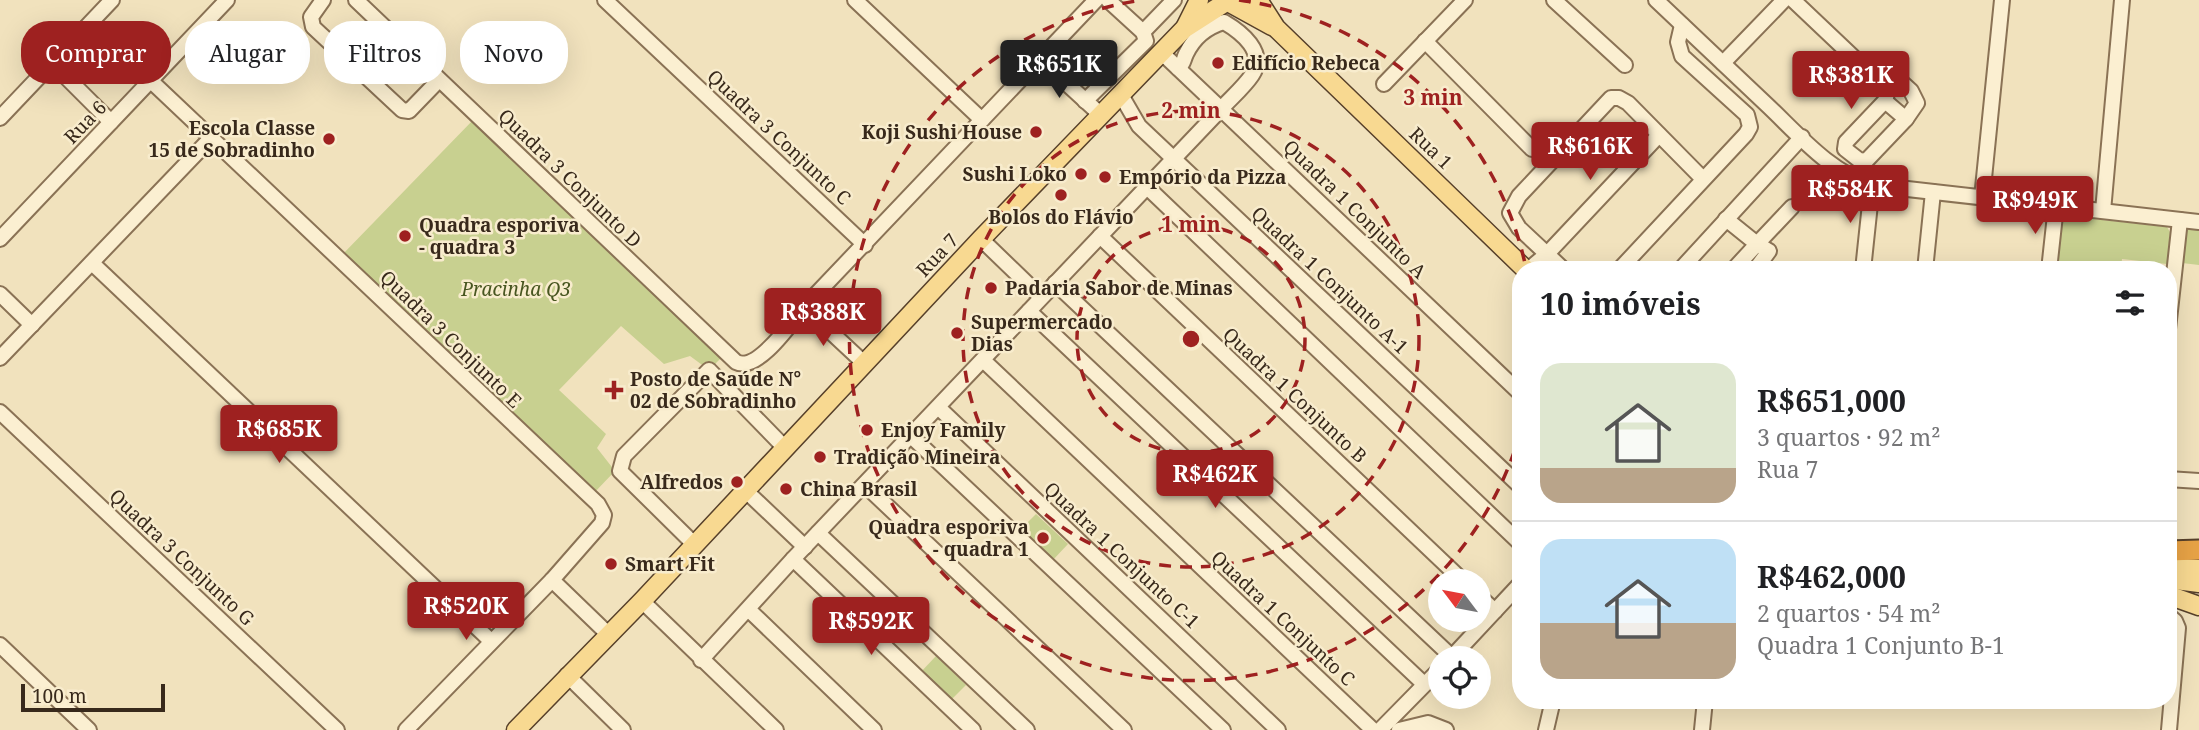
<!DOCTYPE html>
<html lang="pt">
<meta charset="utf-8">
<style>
body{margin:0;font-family:"Noto Serif",serif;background:#f2f2f2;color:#202124;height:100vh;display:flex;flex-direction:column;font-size:26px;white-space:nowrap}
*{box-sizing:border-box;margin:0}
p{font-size:23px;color:#757577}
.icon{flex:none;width:38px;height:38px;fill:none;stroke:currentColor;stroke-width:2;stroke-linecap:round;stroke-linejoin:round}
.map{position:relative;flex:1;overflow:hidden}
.panel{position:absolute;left:1512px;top:261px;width:665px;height:448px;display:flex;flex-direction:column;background:#fff;border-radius:28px;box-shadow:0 7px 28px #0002}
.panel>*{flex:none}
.banner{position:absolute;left:21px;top:21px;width:665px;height:63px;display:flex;gap:14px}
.needle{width:46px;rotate:302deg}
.controls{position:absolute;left:1428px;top:569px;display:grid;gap:14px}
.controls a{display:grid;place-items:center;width:63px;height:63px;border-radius:50%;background:#fff;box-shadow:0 7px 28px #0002;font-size:35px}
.scale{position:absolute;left:21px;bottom:18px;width:144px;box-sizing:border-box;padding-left:7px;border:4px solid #38291b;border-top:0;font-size:19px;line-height:24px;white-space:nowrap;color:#38291b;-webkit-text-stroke:5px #f8eccd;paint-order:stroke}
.price{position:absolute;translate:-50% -60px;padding:0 16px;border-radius:7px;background:#9e2120;color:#fff;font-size:23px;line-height:46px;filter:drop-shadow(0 2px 4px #0008)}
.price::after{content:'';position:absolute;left:50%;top:42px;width:21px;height:16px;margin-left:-10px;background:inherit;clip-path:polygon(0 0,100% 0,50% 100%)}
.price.current{background:#222;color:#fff}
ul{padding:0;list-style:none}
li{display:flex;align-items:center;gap:21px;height:175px;padding:0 28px}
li+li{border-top:2px solid #e0e0e0}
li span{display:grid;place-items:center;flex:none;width:196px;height:140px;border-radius:21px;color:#555}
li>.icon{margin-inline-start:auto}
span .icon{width:84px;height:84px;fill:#fffc;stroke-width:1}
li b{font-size:30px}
h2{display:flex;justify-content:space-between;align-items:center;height:84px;padding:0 28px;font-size:30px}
.chip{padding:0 24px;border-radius:28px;background:#fff;box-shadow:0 7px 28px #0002;font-size:24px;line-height:63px}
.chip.current{background:#9e2120;color:#fff}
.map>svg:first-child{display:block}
.green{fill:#c8d090}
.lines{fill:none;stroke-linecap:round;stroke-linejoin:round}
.minor-casing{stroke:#8a7255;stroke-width:18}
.major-casing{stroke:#57402a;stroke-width:21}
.highway-casing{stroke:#57402a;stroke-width:23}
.minor{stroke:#fbefd1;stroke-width:14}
.major{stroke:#f8d991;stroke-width:18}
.highway{stroke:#e8a346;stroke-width:19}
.ring{fill:none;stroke:#9e2120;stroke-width:3.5;stroke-dasharray:12 9}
.poi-dot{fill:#9e2120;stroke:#f8eccd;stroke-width:2.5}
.labels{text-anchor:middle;stroke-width:5;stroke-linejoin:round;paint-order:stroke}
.poi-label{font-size:19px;font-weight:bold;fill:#38291b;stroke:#f8eccd;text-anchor:start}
.street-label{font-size:19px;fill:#38291b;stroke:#f8eccd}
.park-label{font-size:19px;font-style:italic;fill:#485620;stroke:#f8eccd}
.centre{fill:#9e2120;stroke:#f8eccd;stroke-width:3.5}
.ring-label{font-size:21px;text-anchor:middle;font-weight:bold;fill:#9e2120;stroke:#f8eccd;stroke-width:5;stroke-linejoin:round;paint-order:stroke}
</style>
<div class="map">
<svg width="2199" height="730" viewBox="0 0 2199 730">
<rect width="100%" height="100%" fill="#f1e2bd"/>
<g class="green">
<path d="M474 119 724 355 709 370 690 356 664 364 621 326 559 390 606 434 597 448 615 471 593 494 341 256Z"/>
<path d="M2066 216 2167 227 2170 232 2167 264 2122 259 2121 269 2055 270 2061 219Z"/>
<path d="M2191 228 2199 229V265L2182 263 2186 230Z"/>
<path d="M1036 514 1068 544 1051 562 1018 532Z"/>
<path d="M936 656 966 685 949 702 920 673Z"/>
</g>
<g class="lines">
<g class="minor-casing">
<g id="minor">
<path d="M323 0 311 17 313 27 402 110 409 111 439 80"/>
<path d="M356 0 736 362C757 373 791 323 804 307L1096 0"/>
<path d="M605 0 865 245"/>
<path d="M855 0 982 120"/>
<path d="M1554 0 1625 65"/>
<path d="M1656 0C1693 35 1729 69 1766 104 1797 133 1830 173 1872 185L2199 222"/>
<path d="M1793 0 1888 90 1885 101 1846 142 1845 149 1859 160 1866 161 1906 119"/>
<path d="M1143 32 1174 0"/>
<path d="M1425 41 1532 149"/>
<path d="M1162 53 1521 394"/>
<path d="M1040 59 1101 115"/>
<path d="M1723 63 1784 0"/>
<path d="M53 64 111 122"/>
<path d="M151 81 598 504 604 515 602 523 552 580 608 634"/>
<path d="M1880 81 1889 71 1911 91 1917 103 1906 119 1885 101"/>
<path d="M1384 84 1465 0"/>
<path d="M1121 95 1139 126 1521 487"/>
<path d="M1085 101 1146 41 1143 32 1108 0"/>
<path d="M0 118 112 0"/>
<path d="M1147 187 1521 544"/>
<path d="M1982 198 2002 0"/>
<path d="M2103 211 2122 0"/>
<path d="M1726 219 1757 244 1733 270"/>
<path d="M1100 236 1463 581"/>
<path d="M0 239 227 0"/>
<path d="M981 239 1041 297"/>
<path d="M92 263 491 641"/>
<path d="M1528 270 1547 254 1659 135"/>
<path d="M1564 270 1519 228 1510 213 1519 196 1611 98H1619L1628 103 1702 178"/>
<path d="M1619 270 1746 134 1750 127 1747 115 1682 56 1678 42 1682 25"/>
<path d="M1680 270 1802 137"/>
<path d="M1755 270 1769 251 1757 244 1792 207"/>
<path d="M1863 270 1872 185"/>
<path d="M1925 270 1933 192"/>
<path d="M2049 270 2056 206"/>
<path d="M1055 283 1452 657"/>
<path d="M0 294 32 325"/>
<path d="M804 307 865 364"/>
<path d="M1029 311 1424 684"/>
<path d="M2168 329 2180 220"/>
<path d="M0 358 212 137"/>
<path d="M983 360 1373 730"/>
<path d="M939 408 1278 730"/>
<path d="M0 412 337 730"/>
<path d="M911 436 1223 730"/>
<path d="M2168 479 2199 481"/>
<path d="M865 485 1124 730"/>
<path d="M746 491 805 547"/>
<path d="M818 533 1027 730"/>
<path d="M695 545 620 471 624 456 709 370 785 448"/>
<path d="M793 559 973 730"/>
<path d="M1479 596 1495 611"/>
<path d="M642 601 776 730"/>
<path d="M749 610 874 730"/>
<path d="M2168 615 2175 621 2178 628 2169 730"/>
<path d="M0 645 89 730"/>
<path d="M1451 658 1521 583"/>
<path d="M701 660 793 559 1221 109C1231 98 1244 87 1252 75 1267 52 1241 32 1224 22 1206 27 1194 37 1186 54 1183 60 1184 64 1178 68"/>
<path d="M567 675 623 730"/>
<path d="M406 730 552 580"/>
<path d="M1380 730 1440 669"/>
<path d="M1399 730 1428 723 1446 730"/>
<path d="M1546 730 1553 700"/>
<path d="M1702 730 1705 700"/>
</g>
</g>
<g class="major-casing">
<g id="major">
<path d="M1258 0 1276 28 1526 270"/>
<path d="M1232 4 1272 26"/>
<path d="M1186 26 1199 0"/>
<path d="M2168 567 2199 569"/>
<path d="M2168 579 2199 583"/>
<path d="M2168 595 2199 606"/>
<path d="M516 730 642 601 981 239 1184 29 1223 4"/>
</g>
</g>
<g class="highway-casing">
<path id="highway" d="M2168 551 2199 550"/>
</g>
<use href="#minor" class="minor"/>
<use href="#major" class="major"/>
<use href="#highway" class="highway"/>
</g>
<g class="ring">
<circle cx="1191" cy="339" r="114"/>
<circle cx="1191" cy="339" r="228"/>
<path d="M1521 430A342 342 0 1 1 1143 0M1239 0A342 342 0 0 1 1526 268"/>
</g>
<g class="poi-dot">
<circle cx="1218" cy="63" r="7"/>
<circle cx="1036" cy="132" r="7"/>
<circle cx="329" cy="139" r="7"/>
<circle cx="1081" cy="174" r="7"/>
<circle cx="1105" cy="177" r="7"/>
<circle cx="1061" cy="195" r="7"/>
<circle cx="405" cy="236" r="7"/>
<circle cx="991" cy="288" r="7"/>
<circle cx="957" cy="333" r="7"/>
<path d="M610.5 379.5h7v7h7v7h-7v7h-7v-7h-7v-7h7z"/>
<circle cx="867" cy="430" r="7"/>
<circle cx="820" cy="457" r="7"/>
<circle cx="737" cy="482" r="7"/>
<circle cx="786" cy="489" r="7"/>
<circle cx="1043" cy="538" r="7"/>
<circle cx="611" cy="564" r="7"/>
</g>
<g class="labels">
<g class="poi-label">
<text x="1232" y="70">Edifício Rebeca</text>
<text x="315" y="135" text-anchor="end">Escola Classe<tspan x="315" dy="22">15 de Sobradinho</tspan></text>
<text x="1022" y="139" text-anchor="end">Koji Sushi House</text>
<text x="1067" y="181" text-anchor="end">Sushi Loko</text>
<text x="1119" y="184">Empório da Pizza</text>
<text x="1061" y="224" text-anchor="middle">Bolos do Flávio</text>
<text x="419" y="232">Quadra esporiva<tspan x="419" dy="22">- quadra 3</tspan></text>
<text x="1005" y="295">Padaria Sabor de Minas</text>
<text x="971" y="329">Supermercado<tspan x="971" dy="22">Dias</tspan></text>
<text x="630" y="386">Posto de Saúde N°<tspan x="630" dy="22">02 de Sobradinho</tspan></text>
<text x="881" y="437">Enjoy Family</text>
<text x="834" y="464">Tradição Mineira</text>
<text x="723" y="489" text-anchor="end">Alfredos</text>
<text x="800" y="496">China Brasil</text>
<text x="1029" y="534" text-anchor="end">Quadra esporiva<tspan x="1029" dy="22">- quadra 1</tspan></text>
<text x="625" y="571">Smart Fit</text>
</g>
<g class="street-label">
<text transform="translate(85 122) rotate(-46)" y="7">Rua 6</text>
<text transform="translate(779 137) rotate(43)" y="7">Quadra 3 Conjunto C</text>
<text transform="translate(1431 148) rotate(44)" y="7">Rua 1</text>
<text transform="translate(570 178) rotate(44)" y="7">Quadra 3 Conjunto D</text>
<text transform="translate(1355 209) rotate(44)" y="7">Quadra 1 Conjunto A</text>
<text transform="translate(937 255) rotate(-47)" y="7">Rua 7</text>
<text transform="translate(1330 280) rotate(43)" y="7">Quadra 1 Conjunto A-1</text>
<text transform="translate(451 339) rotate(44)" y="7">Quadra 3 Conjunto E</text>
<text transform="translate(1295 395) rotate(43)" y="7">Quadra 1 Conjunto B</text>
<text transform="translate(1122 555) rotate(43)" y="7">Quadra 1 Conjunto C-1</text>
<text transform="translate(182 557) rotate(43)" y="7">Quadra 3 Conjunto G</text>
<text transform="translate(1283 618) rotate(43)" y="7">Quadra 1 Conjunto C</text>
</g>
<g class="park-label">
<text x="516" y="296">Pracinha Q3</text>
</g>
</g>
<circle cx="1191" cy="339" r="10" class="centre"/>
<g class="ring-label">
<text x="1433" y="105">3 min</text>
<text x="1191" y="118">2 min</text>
<text x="1191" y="232">1 min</text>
</g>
</svg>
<div class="controls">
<a><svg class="needle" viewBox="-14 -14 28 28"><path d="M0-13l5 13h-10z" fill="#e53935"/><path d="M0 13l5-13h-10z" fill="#757577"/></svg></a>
<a><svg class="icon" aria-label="locate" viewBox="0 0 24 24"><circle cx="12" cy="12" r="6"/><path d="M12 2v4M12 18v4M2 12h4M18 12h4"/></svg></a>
</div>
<div class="scale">100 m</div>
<b class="price current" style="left:1059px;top:100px">R$651K</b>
<b class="price" style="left:1851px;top:111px">R$381K</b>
<b class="price" style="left:1590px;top:182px">R$616K</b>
<b class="price" style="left:1850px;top:225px">R$584K</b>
<b class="price" style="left:2035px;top:236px">R$949K</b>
<b class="price" style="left:823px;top:348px">R$388K</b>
<b class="price" style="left:279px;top:465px">R$685K</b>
<b class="price" style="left:1215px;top:510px">R$462K</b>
<b class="price" style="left:466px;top:642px">R$520K</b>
<b class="price" style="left:871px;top:657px">R$592K</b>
<div class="banner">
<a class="chip current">Comprar</a>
<a class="chip">Alugar</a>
<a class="chip">Filtros</a>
<a class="chip">Novo</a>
</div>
<section class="panel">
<h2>10 imóveis<svg class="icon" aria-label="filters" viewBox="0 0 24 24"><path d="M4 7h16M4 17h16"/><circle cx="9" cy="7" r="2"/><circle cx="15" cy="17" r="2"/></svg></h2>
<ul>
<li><span style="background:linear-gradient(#dfe7d0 75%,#b9a48a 0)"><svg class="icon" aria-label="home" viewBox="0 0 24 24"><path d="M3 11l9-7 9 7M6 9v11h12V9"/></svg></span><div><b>R$651,000</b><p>3 quartos · 92 m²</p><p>Rua 7</p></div></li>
<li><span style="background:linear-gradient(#bfe0f5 60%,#b9a48a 0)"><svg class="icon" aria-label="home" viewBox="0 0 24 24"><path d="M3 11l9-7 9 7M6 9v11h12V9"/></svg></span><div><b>R$462,000</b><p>2 quartos · 54 m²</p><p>Quadra 1 Conjunto B-1</p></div></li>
</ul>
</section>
</div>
